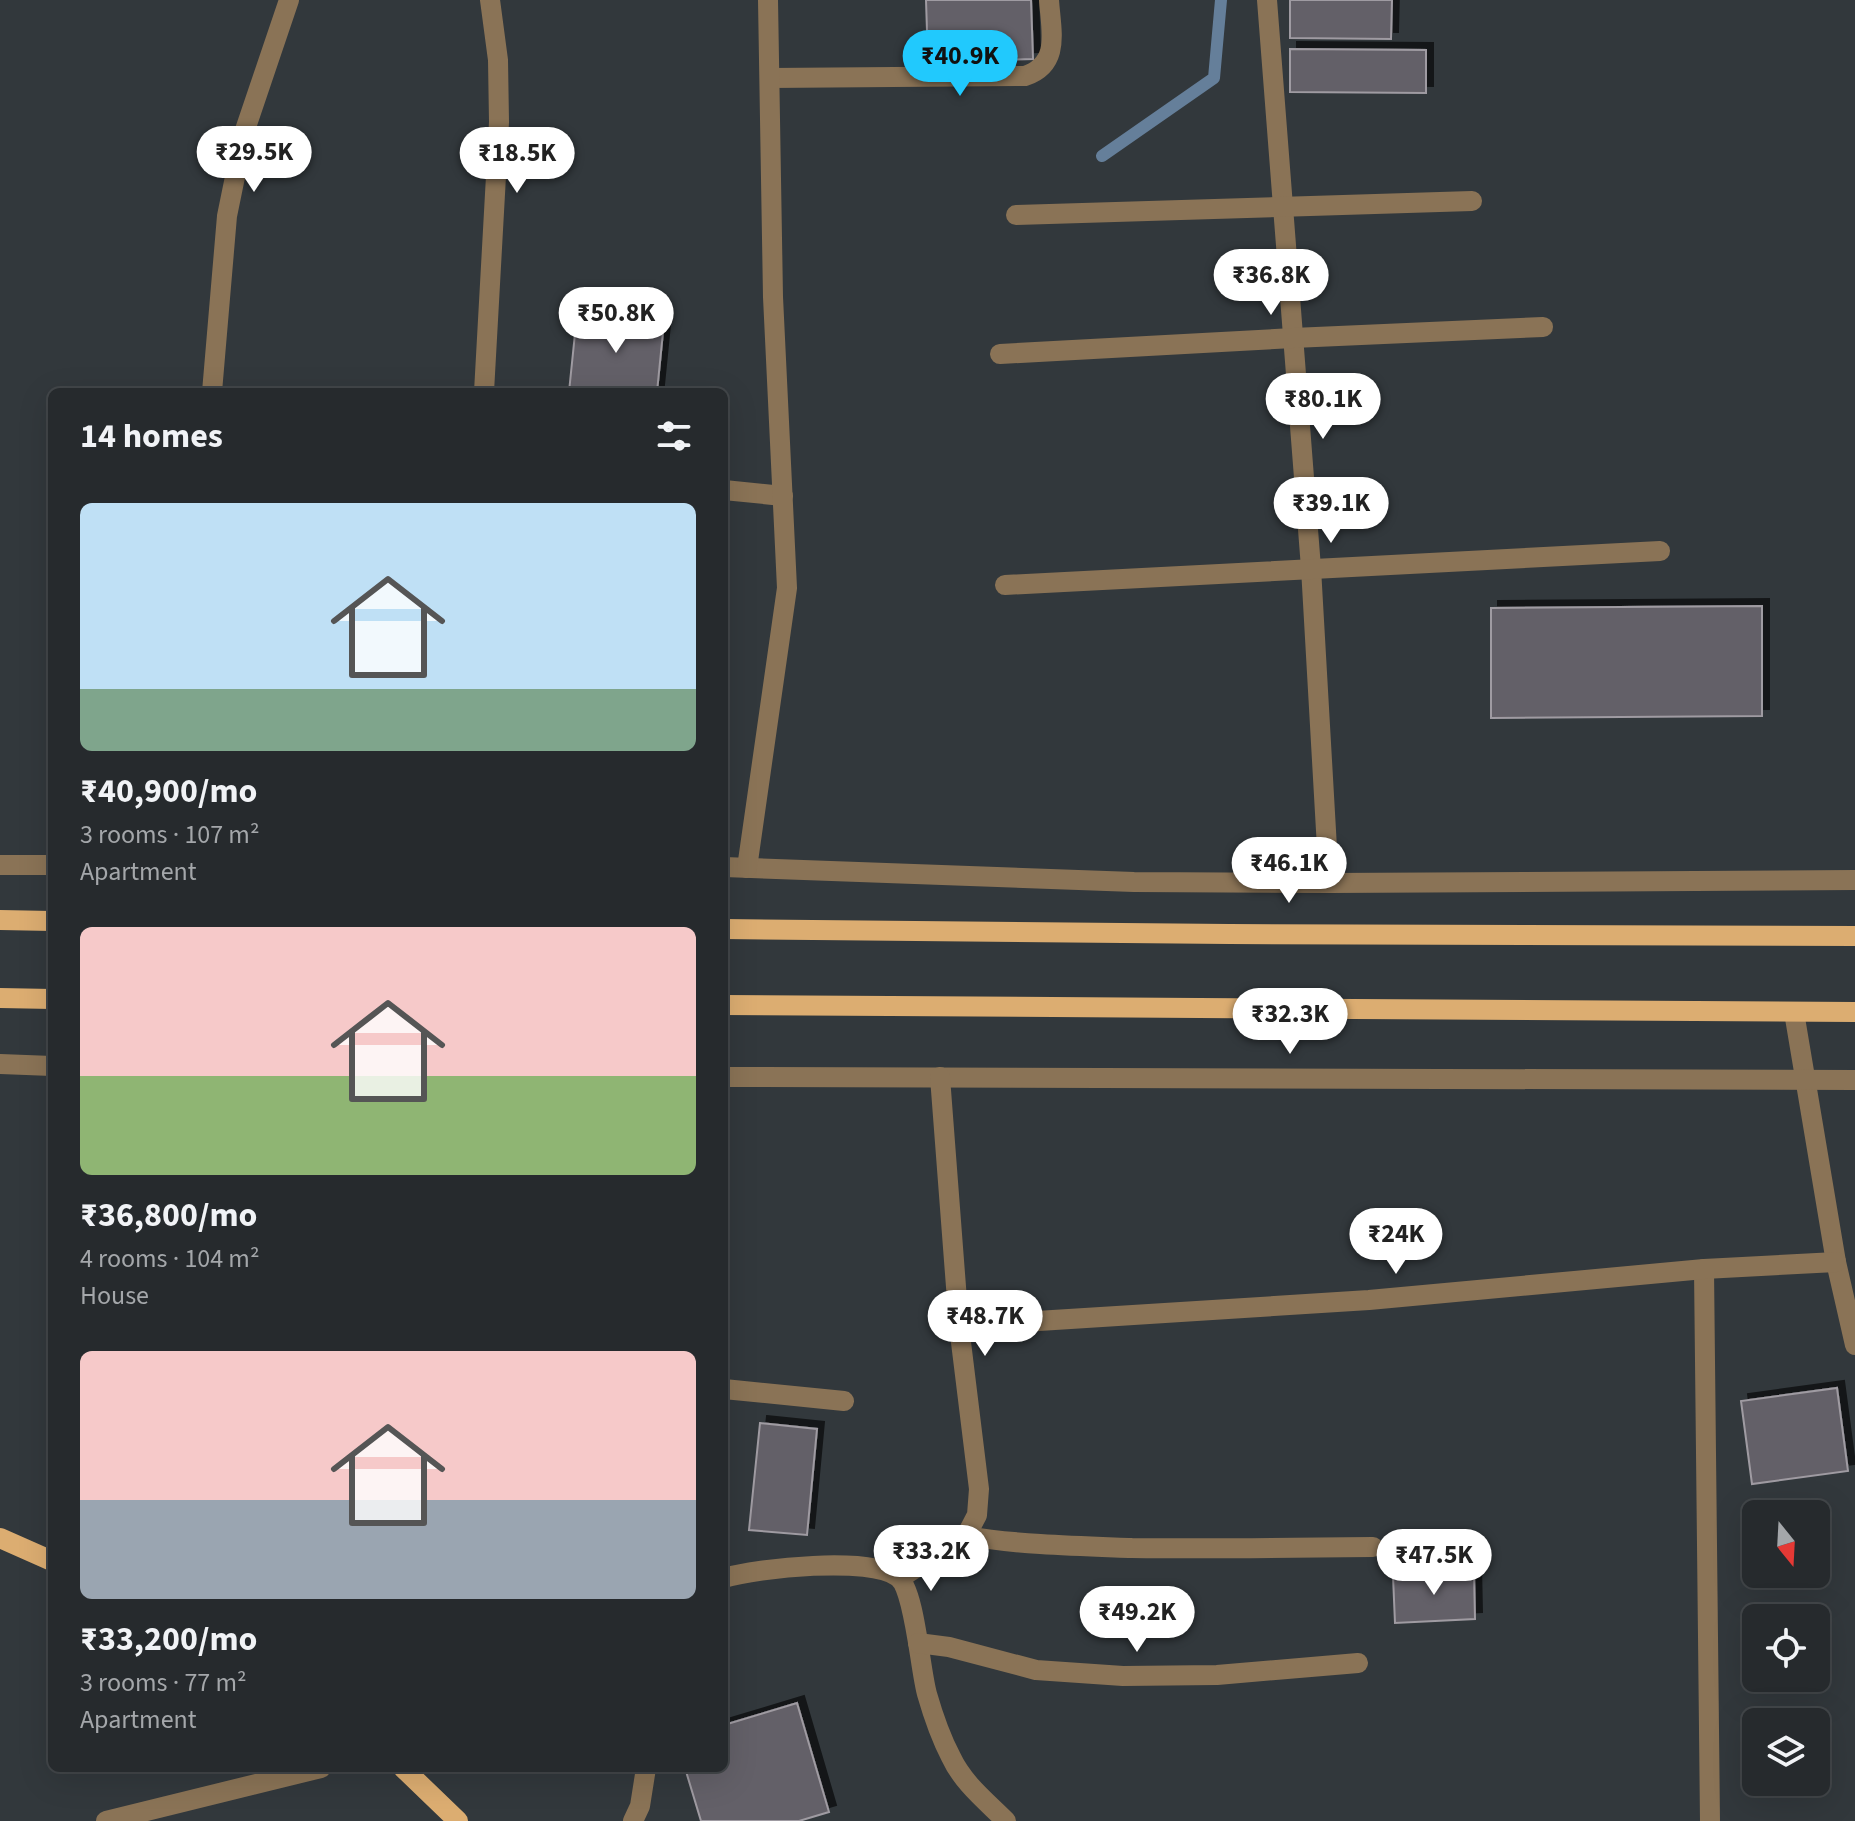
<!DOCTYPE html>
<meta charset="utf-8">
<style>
body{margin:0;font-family:"Source Sans 3",sans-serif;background:#2e3235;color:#f1f3f6;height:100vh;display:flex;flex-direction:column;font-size:30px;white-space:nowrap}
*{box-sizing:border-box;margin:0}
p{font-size:26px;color:#a4a7aa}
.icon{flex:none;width:44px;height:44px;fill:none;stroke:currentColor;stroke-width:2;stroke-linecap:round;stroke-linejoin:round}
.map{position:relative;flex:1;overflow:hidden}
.side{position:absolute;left:48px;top:388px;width:680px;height:1384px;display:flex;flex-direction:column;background:#262a2d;border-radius:12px;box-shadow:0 8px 32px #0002,0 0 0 2px #424649}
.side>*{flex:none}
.needle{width:52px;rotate:162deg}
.controls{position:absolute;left:1742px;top:1500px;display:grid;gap:16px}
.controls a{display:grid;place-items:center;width:88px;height:88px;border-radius:12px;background:#262a2d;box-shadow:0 8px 32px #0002,0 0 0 2px #424649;font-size:40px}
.price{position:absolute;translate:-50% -68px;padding:0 18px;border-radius:28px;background:#fff;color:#222;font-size:26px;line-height:52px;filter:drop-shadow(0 2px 4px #0008)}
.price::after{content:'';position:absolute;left:50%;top:48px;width:24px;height:18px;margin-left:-12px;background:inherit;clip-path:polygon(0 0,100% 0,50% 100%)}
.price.selected{background:#21c9fd;color:#111}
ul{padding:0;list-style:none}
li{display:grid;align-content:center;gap:16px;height:424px;padding:0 32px}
li span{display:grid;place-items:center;height:248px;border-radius:12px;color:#555}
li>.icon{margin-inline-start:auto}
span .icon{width:144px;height:144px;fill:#fffc;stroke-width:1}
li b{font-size:34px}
h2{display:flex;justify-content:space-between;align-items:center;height:96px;padding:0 32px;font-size:34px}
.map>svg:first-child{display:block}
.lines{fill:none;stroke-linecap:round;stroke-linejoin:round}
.stream{stroke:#657f9a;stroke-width:12}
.building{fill:#646067;stroke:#9f9ba2;stroke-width:2;filter:url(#shadow)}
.minor{stroke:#8a7356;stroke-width:20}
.major{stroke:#dcad71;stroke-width:20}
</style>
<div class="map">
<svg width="1855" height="1821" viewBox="0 0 1855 1821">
<defs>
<filter id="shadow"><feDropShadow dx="7" dy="-7" stdDeviation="0" flood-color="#0009"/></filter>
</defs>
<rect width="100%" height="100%" fill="#32383c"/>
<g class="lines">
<path class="stream" d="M1102 156 1214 78 1221 0"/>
</g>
<g class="building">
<path d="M926 0H1031L1033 59 928 62Z"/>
<path d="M1290 0H1392L1391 39 1290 38Z"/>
<path d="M1290 49 1426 50V93L1290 92Z"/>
<path d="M577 314 664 322 657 392H569Z"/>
<path d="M1762 606V716L1491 718V608Z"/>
<path d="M1837 1388 1848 1471 1752 1484 1741 1401Z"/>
<path d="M760 1423 817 1429 807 1535 749 1530Z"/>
<path d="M1474 1572 1475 1619 1395 1623 1393 1576Z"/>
<path d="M797 1703 829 1812 799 1821H701L685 1768H724V1725Z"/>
</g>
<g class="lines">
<g class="minor">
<path d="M1267 0 1311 568 1329 883"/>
<path d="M770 78 1025 76C1061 64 1051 31 1049 0"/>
<path d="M1016 215 1472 201"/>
<path d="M1000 354 1293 338 1543 327"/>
<path d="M212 392 227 216 244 133 289 0"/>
<path d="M484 392 499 122 498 60 490 0"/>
<path d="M724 490 783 496"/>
<path d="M1005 585 1660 551"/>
<path d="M0 865H52"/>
<path d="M724 867 1134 882 1329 883 1855 880"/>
<path d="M747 868 787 588 773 297 768 0"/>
<path d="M1794 1012 1836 1262 1855 1345"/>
<path d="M0 1064 52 1066"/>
<path d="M724 1077 1855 1080"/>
<path d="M1704 1269 1710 1821"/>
<path d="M959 1326 1369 1300 1704 1269 1836 1262"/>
<path d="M724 1389 844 1401"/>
<path d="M966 1536C1022 1545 1076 1546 1132 1548 1213 1549 1293 1548 1373 1547"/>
<path d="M724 1578C758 1568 870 1556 898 1577 915 1590 920 1670 927 1694 933 1715 941 1738 951 1757 963 1783 986 1801 1006 1821"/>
<path d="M900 1578 966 1536 977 1515 979 1489 959 1326 940 1077"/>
<path d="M918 1643 949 1647 1036 1670 1123 1676 1217 1675 1358 1663"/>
<path d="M106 1821 321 1768"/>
<path d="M633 1821 640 1806 646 1768"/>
</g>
<g class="major">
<path d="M0 920 52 921"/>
<path d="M724 929 1229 934 1855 936"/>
<path d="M0 998 52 999"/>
<path d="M724 1005 1855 1012"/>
<path d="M0 1538 52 1561"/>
<path d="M403 1768 458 1821"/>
</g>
</g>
</svg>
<div class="controls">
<a><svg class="needle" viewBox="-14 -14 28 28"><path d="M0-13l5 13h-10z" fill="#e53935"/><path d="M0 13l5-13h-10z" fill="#a4a7aa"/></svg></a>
<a><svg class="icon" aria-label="locate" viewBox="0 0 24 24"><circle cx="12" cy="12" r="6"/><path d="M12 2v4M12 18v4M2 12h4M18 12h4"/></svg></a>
<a><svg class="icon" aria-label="layers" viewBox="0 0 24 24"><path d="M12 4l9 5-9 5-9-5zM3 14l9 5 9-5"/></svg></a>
</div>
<b class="price selected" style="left:960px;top:98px">₹40.9K</b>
<b class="price" style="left:254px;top:194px">₹29.5K</b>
<b class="price" style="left:517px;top:195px">₹18.5K</b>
<b class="price" style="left:1271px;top:317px">₹36.8K</b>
<b class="price" style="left:616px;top:355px">₹50.8K</b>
<b class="price" style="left:1323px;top:441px">₹80.1K</b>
<b class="price" style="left:1331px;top:545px">₹39.1K</b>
<b class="price" style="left:1289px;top:905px">₹46.1K</b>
<b class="price" style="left:1290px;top:1056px">₹32.3K</b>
<b class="price" style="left:1396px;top:1276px">₹24K</b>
<b class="price" style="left:985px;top:1358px">₹48.7K</b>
<b class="price" style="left:931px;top:1593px">₹33.2K</b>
<b class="price" style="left:1434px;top:1597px">₹47.5K</b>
<b class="price" style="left:1137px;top:1654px">₹49.2K</b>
<section class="side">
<h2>14 homes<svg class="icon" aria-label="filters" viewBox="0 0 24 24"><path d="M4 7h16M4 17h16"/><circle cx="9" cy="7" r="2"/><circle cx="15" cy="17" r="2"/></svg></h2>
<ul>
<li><span style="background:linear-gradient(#bfe0f5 75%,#7fa58c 0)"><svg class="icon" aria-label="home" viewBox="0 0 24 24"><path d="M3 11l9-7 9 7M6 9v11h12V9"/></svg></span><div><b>₹40,900/mo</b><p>3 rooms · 107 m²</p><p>Apartment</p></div></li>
<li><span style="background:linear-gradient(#f6c9c9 60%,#8fb573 0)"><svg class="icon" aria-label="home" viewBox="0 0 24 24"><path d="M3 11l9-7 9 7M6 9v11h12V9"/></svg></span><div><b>₹36,800/mo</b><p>4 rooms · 104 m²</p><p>House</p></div></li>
<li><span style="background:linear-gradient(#f6c9c9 60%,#9aa5b1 0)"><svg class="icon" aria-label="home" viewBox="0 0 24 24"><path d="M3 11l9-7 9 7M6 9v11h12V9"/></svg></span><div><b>₹33,200/mo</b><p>3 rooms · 77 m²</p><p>Apartment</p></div></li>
</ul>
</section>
</div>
